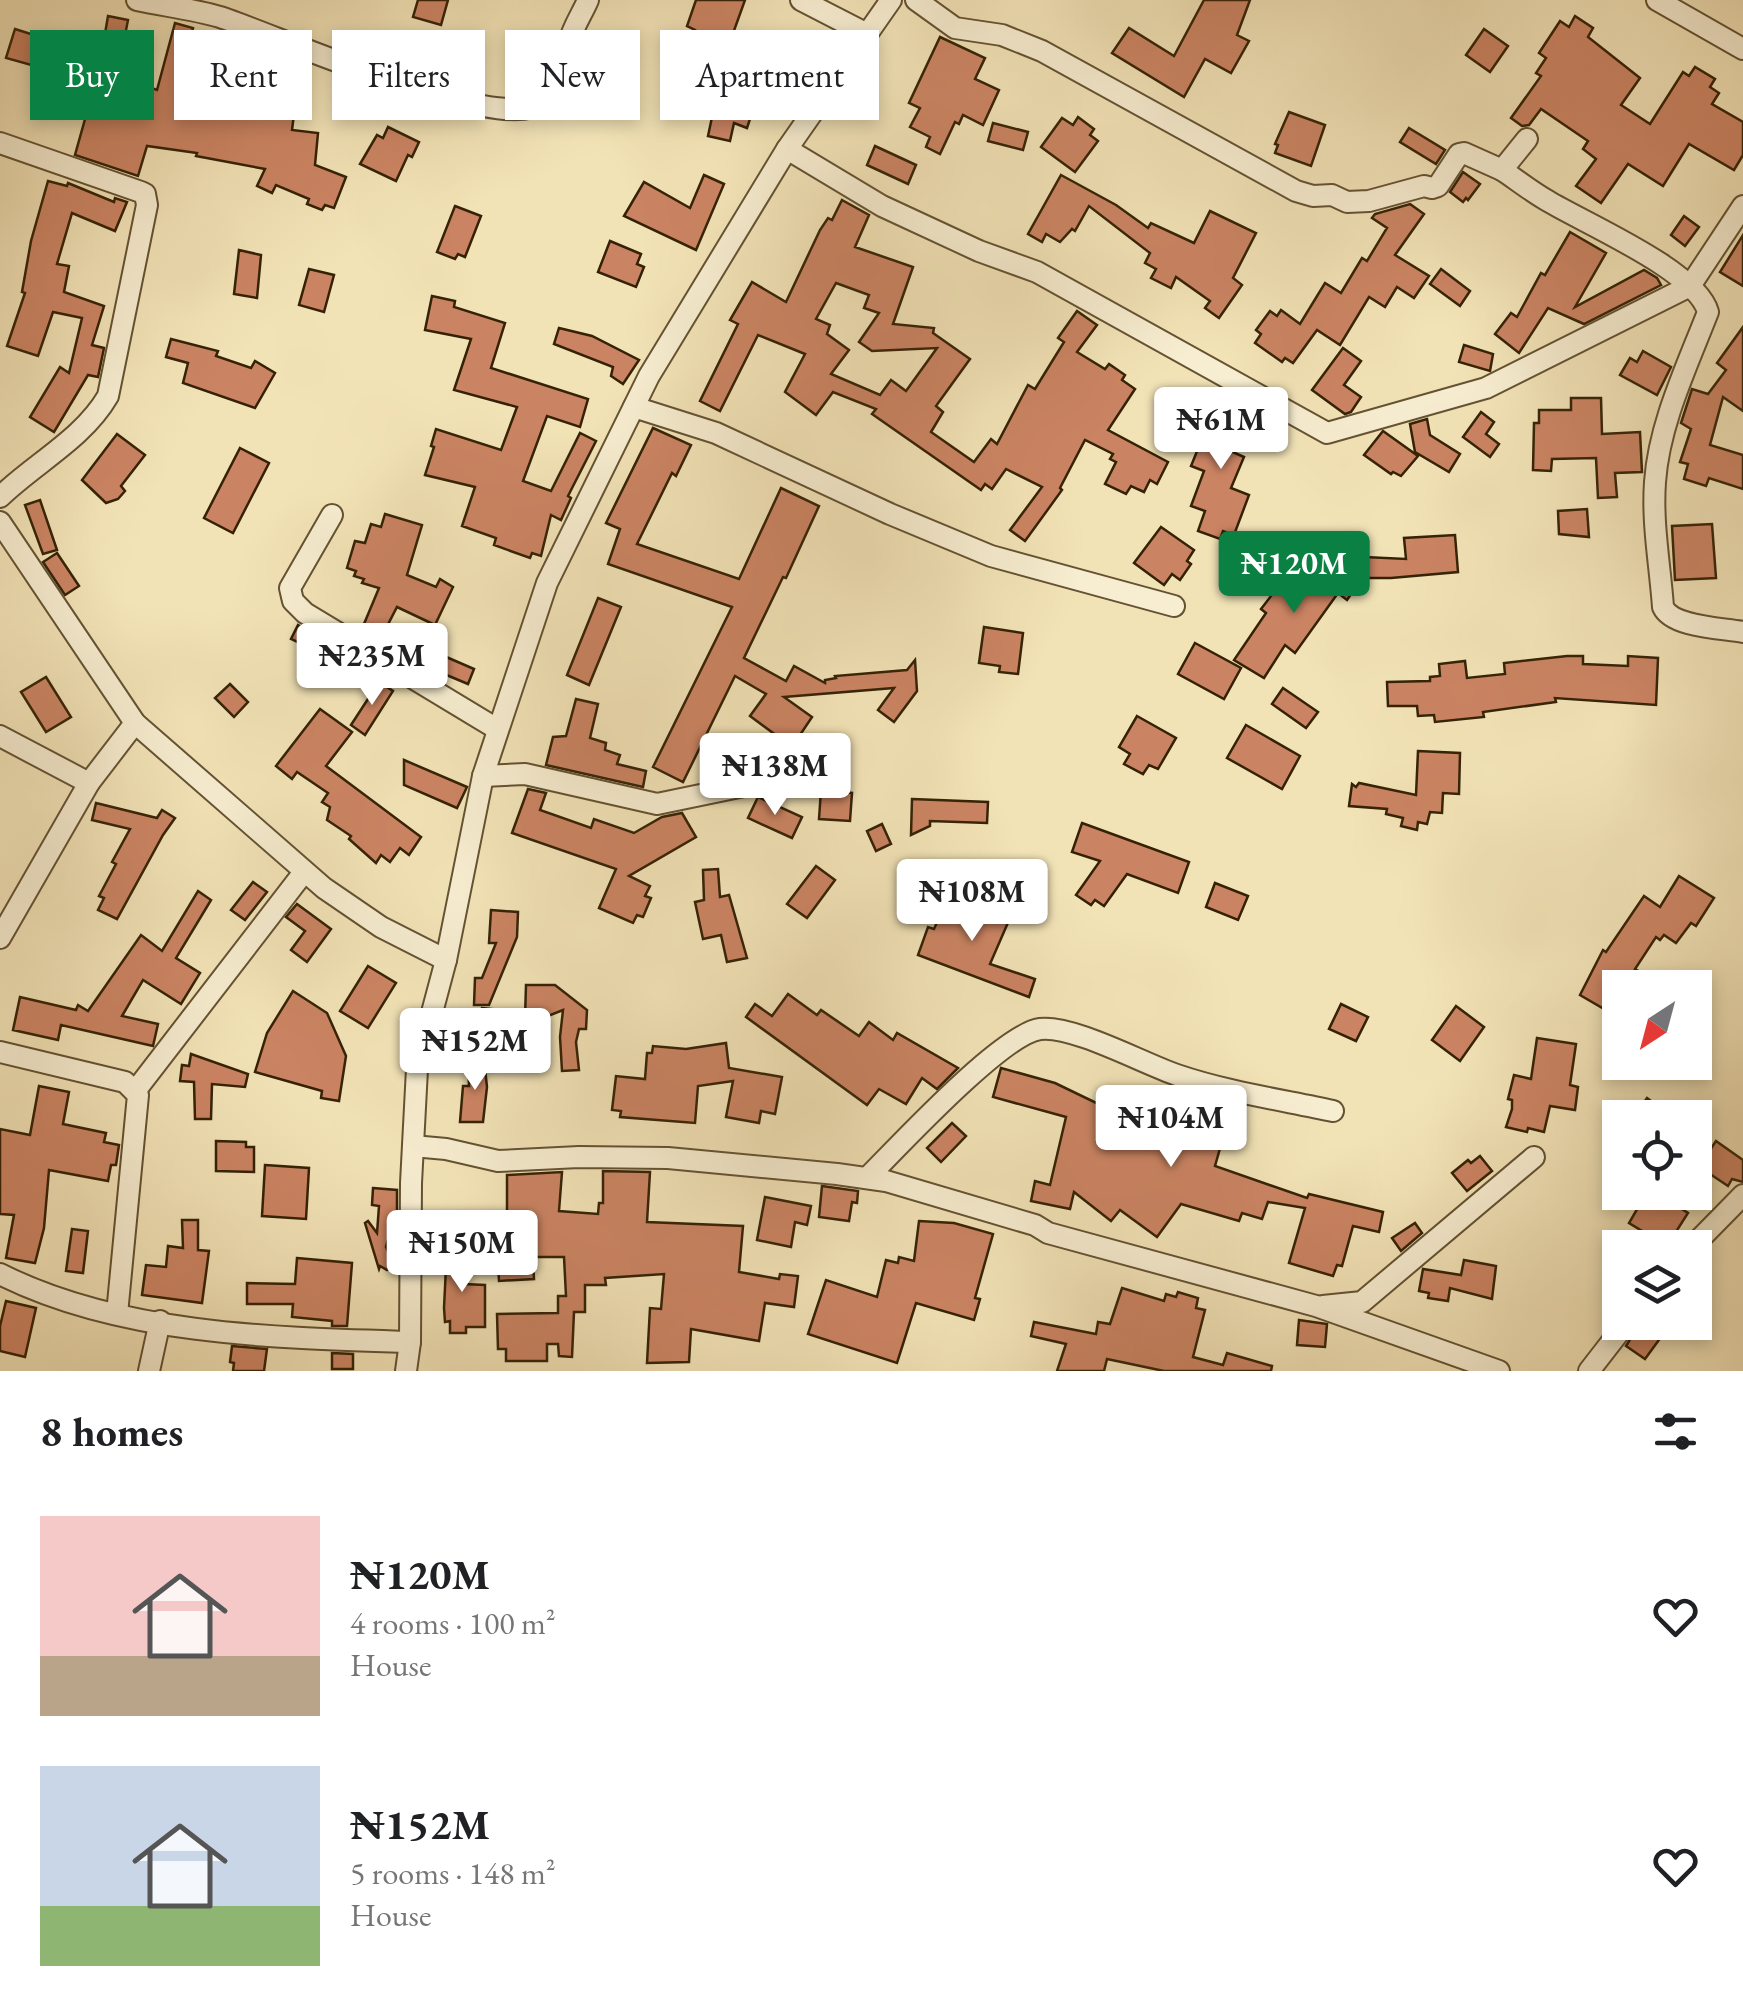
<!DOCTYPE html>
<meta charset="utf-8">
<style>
body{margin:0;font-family:"EB Garamond",serif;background:#f2f2f2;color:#202124;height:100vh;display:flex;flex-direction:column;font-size:38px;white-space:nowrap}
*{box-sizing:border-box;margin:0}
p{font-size:32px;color:#757577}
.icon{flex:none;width:55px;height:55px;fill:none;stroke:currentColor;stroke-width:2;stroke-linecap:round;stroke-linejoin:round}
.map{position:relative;height:1371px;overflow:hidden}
.drawer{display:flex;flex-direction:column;background:#fff;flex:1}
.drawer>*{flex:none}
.top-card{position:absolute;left:30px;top:30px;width:1000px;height:90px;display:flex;gap:20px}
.needle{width:65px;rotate:216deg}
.fabs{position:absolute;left:1602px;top:970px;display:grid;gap:20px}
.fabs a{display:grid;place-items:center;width:110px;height:110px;border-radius:0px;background:#fff;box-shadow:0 5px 15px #0003;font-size:50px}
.price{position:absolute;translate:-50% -85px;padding:0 22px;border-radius:10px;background:#fff;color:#222;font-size:32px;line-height:65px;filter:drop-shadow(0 2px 5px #0008)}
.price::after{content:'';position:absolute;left:50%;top:60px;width:30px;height:22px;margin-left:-15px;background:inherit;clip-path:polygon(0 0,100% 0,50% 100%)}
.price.on{background:#0b8043;color:#fff}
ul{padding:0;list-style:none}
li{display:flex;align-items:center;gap:30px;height:250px;padding:0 40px}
li span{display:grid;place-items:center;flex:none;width:280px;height:200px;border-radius:0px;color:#555}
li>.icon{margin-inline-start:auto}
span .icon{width:120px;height:120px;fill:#fffc;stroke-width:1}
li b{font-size:42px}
h2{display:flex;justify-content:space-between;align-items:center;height:120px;padding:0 40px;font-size:42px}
.tag{padding:0 35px;border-radius:0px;background:#fff;box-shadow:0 5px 15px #0003;font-size:35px;line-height:90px}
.tag.on{background:#0b8043;color:#fff}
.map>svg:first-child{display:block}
.building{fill:#cb8463;stroke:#352206;stroke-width:2.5;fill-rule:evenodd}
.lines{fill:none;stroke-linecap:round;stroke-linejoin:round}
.minor-casing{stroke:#645232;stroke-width:24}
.minor{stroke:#f7edd0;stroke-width:20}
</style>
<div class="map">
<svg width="1743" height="1371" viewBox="0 0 1743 1371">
<rect width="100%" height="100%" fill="#f2e3b7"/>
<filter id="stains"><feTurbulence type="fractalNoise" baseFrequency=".002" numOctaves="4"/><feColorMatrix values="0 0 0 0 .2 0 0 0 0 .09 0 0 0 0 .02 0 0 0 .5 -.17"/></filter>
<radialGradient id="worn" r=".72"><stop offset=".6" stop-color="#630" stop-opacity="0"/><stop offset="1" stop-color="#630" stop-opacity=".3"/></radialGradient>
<g class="building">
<path d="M418 0H448L441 25 413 17Z"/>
<path d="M696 0H745L717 78 698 69 707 49 691 43 695 30 687 26Z"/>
<path d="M1204 0H1250L1237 35 1249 41 1231 73 1205 59 1184 97 1112 53 1129 28 1174 56Z"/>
<path d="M108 16 128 20 117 76 157 90 175 23 193 28 177 85 210 91 213 68 233 71 229 93 257 102 266 78 286 86 276 112 294 114 292 130 318 133 315 165 346 177 334 208 325 205 322 210 307 204 309 199 276 185 272 193 257 186 265 169 196 156 197 153 147 146 138 176 75 155 87 112 54 104 64 63 99 69Z"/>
<path d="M1575 16 1593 28 1588 37 1640 78 1621 105 1650 124 1683 72 1689 76 1695 67 1715 79 1710 87 1719 93 1712 104 1743 122V155L1734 170 1689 144 1663 186 1628 164 1601 203 1576 186 1596 159 1583 149 1588 141 1541 109 1529 125 1522 126 1511 118 1541 76 1536 73 1546 58 1539 53 1560 21 1569 27Z"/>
<path d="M15 29 50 40 42 68 6 58Z"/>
<path d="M1484 29 1508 46 1490 72 1466 55Z"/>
<path d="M940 37 985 58 975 79 999 90 983 125 963 115 959 124 955 122 940 154 926 147 930 137 910 127 920 108 909 103Z"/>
<path d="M611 59 631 65 622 93 603 88Z"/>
<path d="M723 65 762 83 747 128 734 123 730 141 708 136Z"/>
<path d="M1289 112 1325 125 1311 166 1275 153 1278 145 1275 144Z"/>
<path d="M1078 117 1094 129 1090 135 1098 141 1075 172 1041 147 1062 118 1073 125Z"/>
<path d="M993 123 1028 132 1023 150 988 141Z"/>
<path d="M388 127 419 142 412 157 408 155 396 181 360 164 377 135 383 138Z"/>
<path d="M1409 128 1445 150 1436 164 1400 142Z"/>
<path d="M875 146 916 165 908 184 867 165Z"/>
<path d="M1463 172 1480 184 1468 200 1466 198 1463 202 1450 192Z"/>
<path d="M704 175 724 184 696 250 624 216 644 182 690 208Z"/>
<path d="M1061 175 1116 205 1148 228 1151 223 1194 243 1210 211 1256 233 1233 278 1242 285 1219 318 1205 308 1210 301 1176 277 1171 288 1151 278 1156 269 1145 263 1150 253 1089 206 1075 231 1072 229 1060 242 1046 234 1042 242 1028 234Z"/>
<path d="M48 181 67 186 68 183 114 202 115 198 127 202 115 231 72 213 57 264 69 266 64 292 104 306 92 345 104 348 98 377 88 375 54 432 30 417 60 367 69 373 82 318 53 312 38 356 7 346 25 293 22 292 31 241Z"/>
<path d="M842 200 869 215 855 247 913 267 893 324 934 328 933 333 970 359 936 406 943 412 931 432 974 462 991 439 997 444 1028 385 1035 389 1064 342 1058 338 1077 311 1097 325 1077 352 1105 369 1109 364 1125 375 1122 380 1135 389 1108 430 1168 462 1157 484 1150 480 1144 492 1131 486 1126 494 1105 484 1116 462 1110 459 1113 454 1085 440 1060 488 1062 490 1025 541 1010 530 1042 487 1006 469 992 489 985 484 981 490 872 414 876 409 833 392 816 415 785 392 805 354 758 335 720 411 700 401 738 324 730 320 752 282 786 302 820 230 828 218 832 220ZM836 283 869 295 864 308 879 313 859 342 872 351 937 348 906 391 891 380 880 395 831 374 849 350 827 334 830 325 816 319Z"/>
<path d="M1410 204 1424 214 1395 255 1429 276 1414 298 1397 287 1385 307 1369 297 1340 345 1317 330 1293 363 1285 358 1282 362 1255 343 1261 334 1256 330 1270 311 1277 316 1281 310 1300 324 1325 283 1341 293 1362 258 1367 261 1387 228 1372 218 1375 214Z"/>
<path d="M455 206 481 216 465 257 458 254 455 259 437 252Z"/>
<path d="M1684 216 1699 227 1685 246 1671 235Z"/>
<path d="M1570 232 1606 253 1575 307 1644 270 1657 278 1661 285 1584 324 1548 308 1519 353 1495 334 1511 313 1517 317 1541 273 1545 275Z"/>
<path d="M1743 235V286L1720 272Z"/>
<path d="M610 241 641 254 637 264 644 267 636 287 598 272Z"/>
<path d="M239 250 261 255 257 298 234 294Z"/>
<path d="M309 269 334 275 324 312 299 305Z"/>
<path d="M1441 269 1470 291 1460 306 1430 284Z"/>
<path d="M432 296 455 301 454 307 505 323 491 368 588 399 580 427 547 416 523 481 551 491 580 433 596 441 568 496 571 498 561 520 551 515 541 556 532 553 530 558 494 545 496 538 462 526 475 487 425 475 434 447 431 446 436 429 501 450 517 407 454 390 471 339 425 330Z"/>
<path d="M1743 327V411L1723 397 1710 445 1743 455V489L1709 478 1706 486 1684 479 1688 464 1680 462 1691 429 1681 423 1692 389 1708 394 1726 370 1717 363Z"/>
<path d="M559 328 592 336 639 360 623 384 611 376 613 367 554 344Z"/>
<path d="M171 339 218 351 216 356 251 368 255 361 275 373 255 408 183 383 188 363 166 357Z"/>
<path d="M1464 345 1493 354 1490 371 1459 362Z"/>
<path d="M1343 348 1361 361 1344 385 1361 397 1351 412 1345 414 1312 390Z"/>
<path d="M1643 351 1671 367 1657 395 1620 375 1630 358 1637 362Z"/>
<path d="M1232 396 1255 413 1228 450 1244 457 1231 488 1249 495 1234 535 1223 531 1220 539 1198 531 1205 511 1191 506 1204 471 1191 466 1204 434Z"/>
<path d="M1571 398H1601L1602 434 1640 432 1642 472 1615 473 1617 497 1598 498 1596 458 1552 459 1551 471 1533 470 1534 423H1539V410H1571Z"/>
<path d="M1481 412 1494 422 1486 434 1499 444 1490 457 1463 437Z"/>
<path d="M1427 419 1430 435 1460 454 1449 472 1415 452 1410 424Z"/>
<path d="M653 428 691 445 676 476 672 473 637 544 739 579 781 488 819 506 786 578 783 577 744 658 786 681 794 666 825 683V680L836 678 835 676 907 670 915 660 917 691 894 722 878 710 894 688 784 697 812 717 792 747 750 716 766 694 735 676 683 782 653 767 732 607 608 564 620 529 606 523Z"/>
<path d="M1383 431 1418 456 1401 476 1393 472 1391 474 1364 455Z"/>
<path d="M117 434 145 455 121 486 125 491 118 499 106 503 82 480Z"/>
<path d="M240 448 269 463 233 533 204 518Z"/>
<path d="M40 500 57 550 43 554 25 505Z"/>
<path d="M1587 509 1589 537 1559 534 1558 511Z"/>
<path d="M385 514 422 525 407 575 436 587 440 579 453 587 435 625 397 607 383 634 364 624 379 588 362 583 364 579 354 576 356 571 347 568 355 541 365 543 371 524 381 527Z"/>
<path d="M1712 524 1716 578 1675 580 1672 526Z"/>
<path d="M1161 527 1194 550 1187 561 1191 564 1180 580 1172 574 1164 585 1134 563Z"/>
<path d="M1455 535 1458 572 1391 578H1364L1365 557 1406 559 1404 538Z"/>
<path d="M57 553 79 586 65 595 43 562Z"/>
<path d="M1327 556 1361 580 1347 600 1338 593 1295 653 1285 645 1264 678 1234 660 1266 613 1261 609 1281 583 1298 596Z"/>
<path d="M598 598 621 607 589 685 567 675Z"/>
<path d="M298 625 341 651 319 685 304 672 317 651 291 639Z"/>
<path d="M984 627 1023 633 1018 674 999 672 1000 666 979 663Z"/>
<path d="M1195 643 1241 668 1224 699 1178 674Z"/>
<path d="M444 656 474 669 468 684 437 671Z"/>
<path d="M1567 656H1583V664L1628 666V656L1658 658 1656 705 1555 698 1556 702 1483 712 1484 717 1435 722 1434 715 1418 716 1417 706H1388L1387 682 1430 681V677L1440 676 1439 664 1465 661 1467 678 1505 674 1504 663Z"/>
<path d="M46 677 71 717 46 732 21 692Z"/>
<path d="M379 682 393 691 365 735 351 725Z"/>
<path d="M230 684 248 702 234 717 215 698Z"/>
<path d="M1283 688 1318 712 1306 728 1272 704Z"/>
<path d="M576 699 598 704 590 738 606 743 605 750 620 755 617 764 646 771 643 787 546 765 553 737 566 736Z"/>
<path d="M320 709 352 732 326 766 421 837 409 855 400 848 390 862 381 855 376 863 349 839 351 836 327 820 330 807 322 802 328 793 297 772 292 779 276 766Z"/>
<path d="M1137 716 1176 738 1158 769 1149 765 1143 774 1124 764 1130 754 1119 747Z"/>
<path d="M1246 725 1300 756 1282 789 1227 758Z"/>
<path d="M1418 751 1460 753 1459 794 1443 793 1442 813 1430 812 1427 824 1418 822 1417 830 1401 826 1403 818 1386 814 1387 809 1349 806 1352 784 1356 787 1359 783 1416 795Z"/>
<path d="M404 760 467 787 457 808 404 785Z"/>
<path d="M528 789 546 793 540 810 591 828 594 819 634 833 662 817 682 813 696 837 629 876 650 886 645 896 651 898 643 917 637 915 633 923 599 908 616 869 512 833Z"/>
<path d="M821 790 852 793 850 821 819 819Z"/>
<path d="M758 797 802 817 792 838 748 818Z"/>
<path d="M912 799 988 802 987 823 930 821V826L911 835Z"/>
<path d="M96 803 157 818 162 810 175 818 163 835 117 919 98 910 104 898 99 896 116 864 112 862 130 829 92 820Z"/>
<path d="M1082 823 1189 862 1178 893 1127 874 1104 906 1095 900 1091 905 1076 895 1100 861 1072 852Z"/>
<path d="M882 824 891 844 876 851 867 831Z"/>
<path d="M816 866 835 880 807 918 787 904Z"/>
<path d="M718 869 720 897 729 895 747 958 727 962 721 935 703 939 695 902 704 900 703 870Z"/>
<path d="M1679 876 1714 898 1696 926 1691 923 1676 943 1664 935 1660 940 1656 937 1635 969 1640 972 1631 988H1620V998L1611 1013 1580 995 1603 950 1606 952 1644 896 1660 907Z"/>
<path d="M253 882 267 892 245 920 231 910Z"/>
<path d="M1215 883 1248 896 1238 920 1206 907Z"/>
<path d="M198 891 211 900 176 958 200 973 181 1004 143 980 122 1016 158 1024 153 1046 61 1025 58 1040 13 1030 20 997 76 1010 78 1005 88 1011 141 935 162 951Z"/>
<path d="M950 893 1010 918 990 964 1035 979 1029 997 918 955 928 927 934 929Z"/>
<path d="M297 904 331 929 307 962 291 950 305 931 286 917Z"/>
<path d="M491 910 518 912 517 937 489 1005H474L475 978H482L496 943H489Z"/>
<path d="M368 966 396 983 368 1028 340 1011Z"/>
<path d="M526 985H555L587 1010 586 1029H579L576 1042 579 1070 562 1071 560 1037 563 1010 538 1020 525 1018Z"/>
<path d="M293 991 327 1013 346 1056 339 1101 321 1098 322 1091 255 1072 267 1033Z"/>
<path d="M788 994 817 1015 821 1010 859 1036 869 1022 893 1040 897 1033 958 1068 937 1089 922 1078 906 1104 879 1089 867 1105 746 1017 755 1004 772 1016Z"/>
<path d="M1341 1004 1368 1017 1356 1041 1329 1029Z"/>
<path d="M1456 1006 1484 1027 1460 1061 1432 1040Z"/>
<path d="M482 1008 520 1012 522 1052 477 1055Z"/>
<path d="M1537 1038 1576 1044 1570 1085 1578 1087 1575 1110 1550 1106 1544 1132 1528 1128 1527 1132 1506 1127 1512 1109V1100L1508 1099 1514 1075 1531 1079Z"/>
<path d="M726 1043 729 1068 782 1077 775 1114 761 1111 759 1123 726 1117 733 1081 698 1086 695 1123 620 1117 621 1111 612 1110 616 1076 645 1079 647 1053H652L653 1046 686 1049Z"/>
<path d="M191 1054 248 1074 245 1087 212 1084 211 1119H195L194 1082 180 1081 182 1065 189 1066Z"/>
<path d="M484 1059 487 1087 483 1122H460L463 1086H469L468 1060Z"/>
<path d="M1001 1068 1055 1083 1148 1128 1156 1102 1205 1116 1210 1099 1242 1107 1235 1133 1225 1131 1215 1166 1307 1198 1309 1194 1383 1212 1379 1232 1353 1226 1342 1266 1337 1265 1333 1276 1289 1263 1305 1208 1268 1202 1262 1219 1242 1213 1239 1221 1181 1204 1157 1237 1120 1210 1111 1221 1074 1192 1070 1209 1031 1201 1035 1181 1050 1185 1066 1117 993 1097Z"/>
<path d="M39 1086 69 1092 63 1124 106 1133 104 1142 119 1145 116 1165H111L108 1181 49 1170 44 1228 35 1263 6 1258 14 1215 0 1214V1129L30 1135Z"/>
<path d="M1647 1098 1673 1118H1633Z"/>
<path d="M952 1123 966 1136 941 1162 927 1148Z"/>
<path d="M216 1141 246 1142V1147H254V1172L216 1171Z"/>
<path d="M1716 1141 1743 1160V1182L1732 1179 1728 1186 1707 1172 1710 1168 1702 1162Z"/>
<path d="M1480 1156 1492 1171 1467 1191 1452 1173 1468 1160 1471 1163Z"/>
<path d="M265 1165 309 1168 306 1219 262 1216Z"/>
<path d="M603 1171 650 1172 647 1222 743 1226 739 1272 779 1279 780 1274 798 1276 794 1307 765 1303 759 1341 691 1329 689 1362 647 1363 650 1308 661 1309 664 1274 605 1278 606 1285H585V1312H574L572 1357 559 1356 558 1344H547V1361H506V1349H498L497 1314 558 1313V1296H566L564 1257H528V1220H507V1175L562 1172 559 1211 598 1214 599 1203H603Z"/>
<path d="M822 1186 858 1191 857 1203 852 1202 849 1221 819 1217Z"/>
<path d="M373 1188 397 1190V1226H392L386 1247 394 1265 387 1270 380 1266 379 1269 365 1223 368 1221 377 1233 379 1206 372 1205Z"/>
<path d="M1647 1192H1655L1688 1213 1667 1246 1629 1223Z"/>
<path d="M765 1197 811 1206 807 1225 795 1222 791 1247 757 1240Z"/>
<path d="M182 1220H198V1250L209 1251 202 1303 142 1295 146 1265 166 1267 168 1246 183 1248Z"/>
<path d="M919 1221 954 1223 993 1234 975 1298 980 1299 974 1320 916 1303 897 1363 808 1334 826 1280 877 1297 886 1260 898 1263 899 1257 914 1261Z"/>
<path d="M1415 1223 1422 1233 1401 1251 1392 1238Z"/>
<path d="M72 1229 88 1231 83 1273 66 1271Z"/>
<path d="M447 1247 466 1249 464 1284 485 1285V1327H466V1333H450V1321L445 1322 444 1308Z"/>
<path d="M297 1258 352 1263 347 1326H332V1321L292 1317 293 1304H247V1283L295 1284Z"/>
<path d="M1464 1260 1496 1266 1492 1299 1450 1288 1448 1301 1428 1298 1429 1293 1419 1291 1423 1269 1461 1275Z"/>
<path d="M533 1262 534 1279 499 1281 498 1263Z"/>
<path d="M1122 1288 1164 1301 1166 1294 1176 1297 1178 1292 1198 1298 1196 1308 1205 1310 1193 1357 1223 1365 1227 1353 1272 1366 1271 1371H1164L1107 1359 1104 1371H1057L1066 1344 1031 1336 1034 1322 1096 1334 1098 1322 1110 1324Z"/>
<path d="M6 1301 36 1308 25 1357 0 1351V1326Z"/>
<path d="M1299 1320 1327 1324 1325 1347 1297 1345Z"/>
<path d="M1641 1322H1672L1645 1359 1626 1346Z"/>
<path d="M232 1346 267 1349 264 1371H233L234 1363 230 1362Z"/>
<path d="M332 1353 353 1354V1369H332Z"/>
</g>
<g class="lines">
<g class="minor-casing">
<g id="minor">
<path d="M137 0C164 6 193 9 220 17 276 35 497 135 542 103 563 89 562 65 569 42 573 27 582 14 588 0"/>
<path d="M801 0 867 34"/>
<path d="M916 0 955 28 1002 35 1042 51 1296 191 1313 196 1332 195 1347 202 1369 201 1424 186 1432 188 1438 186 1459 154 1464 153 1502 170 1527 139"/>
<path d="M1657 0 1743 49"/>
<path d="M0 143 141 192 145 194 147 205 108 396C83 439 35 463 0 497"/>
<path d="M787 149 882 206 979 251 1037 272 1327 433 1486 388 1690 286 1743 206"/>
<path d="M1502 170C1517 180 1532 192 1548 201 1586 224 1697 271 1708 312 1687 366 1659 424 1655 482 1652 524 1660 565 1663 607 1672 627 1721 628 1743 632"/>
<path d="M634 407 716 433 890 514 991 556 1174 606"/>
<path d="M332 515 290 588 293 601 305 613 497 729"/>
<path d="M0 522 135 723 324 888 381 927 446 960"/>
<path d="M0 736 89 783"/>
<path d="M483 776 525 774 657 804 749 785"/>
<path d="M0 938 89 783 135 723"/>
<path d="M0 1052 125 1082 138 1095 117 1314"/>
<path d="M136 1090 304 872"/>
<path d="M413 1146 446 1149 498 1161 579 1157 668 1158 837 1174 886 1181 1035 1225 1048 1233 1316 1306 1499 1371"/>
<path d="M867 1178C898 1147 1002 1034 1040 1029 1073 1025 1142 1063 1177 1075 1227 1092 1282 1100 1333 1111"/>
<path d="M1691 1248 1743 1195"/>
<path d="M0 1274C121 1335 276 1338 410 1342"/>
<path d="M1323 1306 1362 1302 1534 1157"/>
<path d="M149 1371 160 1321"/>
<path d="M406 1371 410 1342 411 1183 417 1069 446 960 483 776 547 583 649 376 787 149 891 0"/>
<path d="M1589 1371 1627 1322"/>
</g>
</g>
<use href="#minor" class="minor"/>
</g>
<rect width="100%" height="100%" filter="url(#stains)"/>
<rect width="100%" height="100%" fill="url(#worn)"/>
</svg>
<div class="fabs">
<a><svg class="needle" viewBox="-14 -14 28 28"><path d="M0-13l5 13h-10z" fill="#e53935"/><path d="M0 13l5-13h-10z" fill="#757577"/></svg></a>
<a><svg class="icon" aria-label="locate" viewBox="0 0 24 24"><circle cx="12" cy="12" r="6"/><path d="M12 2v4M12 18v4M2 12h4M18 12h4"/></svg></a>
<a><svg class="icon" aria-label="layers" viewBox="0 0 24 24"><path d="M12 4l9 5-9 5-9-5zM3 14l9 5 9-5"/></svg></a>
</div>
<b class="price" style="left:1221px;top:472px">₦61M</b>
<b class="price on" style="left:1294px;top:616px">₦120M</b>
<b class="price" style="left:372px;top:708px">₦235M</b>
<b class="price" style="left:775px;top:818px">₦138M</b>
<b class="price" style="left:972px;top:944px">₦108M</b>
<b class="price" style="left:475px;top:1093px">₦152M</b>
<b class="price" style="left:1171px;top:1170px">₦104M</b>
<b class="price" style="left:462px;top:1295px">₦150M</b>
<div class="top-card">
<a class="tag on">Buy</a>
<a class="tag">Rent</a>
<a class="tag">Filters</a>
<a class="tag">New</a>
<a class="tag">Apartment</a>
</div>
</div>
<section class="drawer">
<h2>8 homes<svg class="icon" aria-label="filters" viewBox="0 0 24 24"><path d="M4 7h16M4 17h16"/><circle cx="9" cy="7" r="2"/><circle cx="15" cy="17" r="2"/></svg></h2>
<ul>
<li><span style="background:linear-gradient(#f6c9c9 70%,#b9a48a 0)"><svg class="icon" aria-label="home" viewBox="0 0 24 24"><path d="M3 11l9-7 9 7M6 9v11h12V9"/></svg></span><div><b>₦120M</b><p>4 rooms · 100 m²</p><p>House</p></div><svg class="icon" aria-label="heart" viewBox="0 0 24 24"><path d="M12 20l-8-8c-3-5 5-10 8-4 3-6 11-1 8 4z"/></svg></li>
<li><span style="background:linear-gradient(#c9d6e8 70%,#8fb573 0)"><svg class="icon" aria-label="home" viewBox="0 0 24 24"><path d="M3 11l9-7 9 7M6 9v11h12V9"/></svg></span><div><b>₦152M</b><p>5 rooms · 148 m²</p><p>House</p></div><svg class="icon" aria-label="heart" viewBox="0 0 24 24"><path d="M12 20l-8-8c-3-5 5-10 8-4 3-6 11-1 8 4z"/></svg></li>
</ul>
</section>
